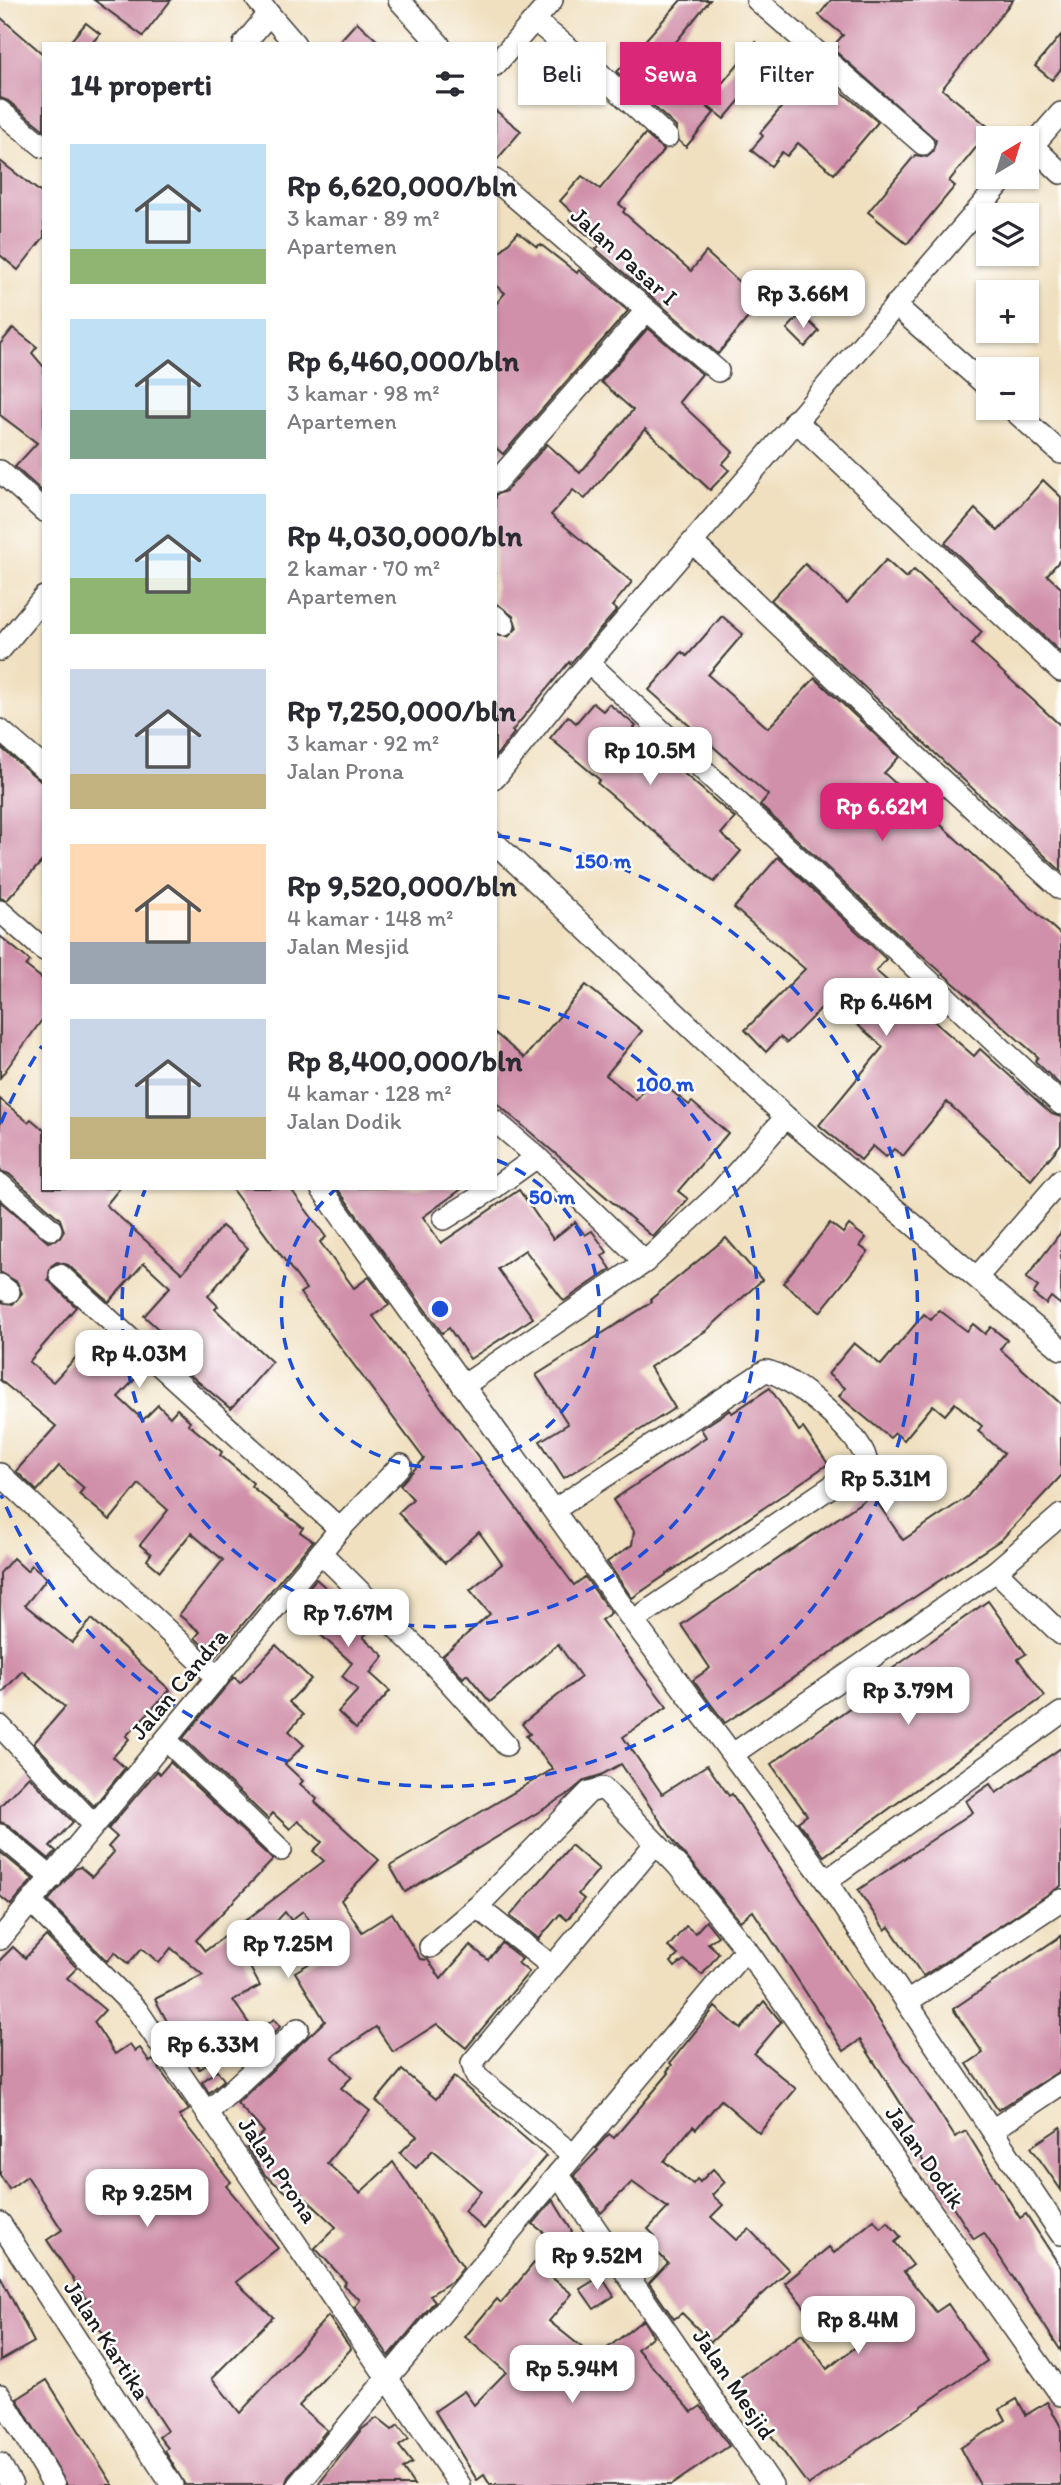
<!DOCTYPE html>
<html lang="id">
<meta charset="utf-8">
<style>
body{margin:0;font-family:Itim,sans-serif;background:#f2f2f3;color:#2b2b33;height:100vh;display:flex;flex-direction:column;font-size:26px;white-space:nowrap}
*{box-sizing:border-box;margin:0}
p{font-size:23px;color:#7c7c81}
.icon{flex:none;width:38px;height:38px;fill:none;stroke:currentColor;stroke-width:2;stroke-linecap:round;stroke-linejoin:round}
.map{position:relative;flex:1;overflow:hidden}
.details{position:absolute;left:42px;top:42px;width:455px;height:1148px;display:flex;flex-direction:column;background:#fff;border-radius:0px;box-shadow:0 2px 5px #0004}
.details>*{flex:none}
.banner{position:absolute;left:518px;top:42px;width:438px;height:63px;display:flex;gap:14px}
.needle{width:46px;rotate:38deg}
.buttons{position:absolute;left:976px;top:126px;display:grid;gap:14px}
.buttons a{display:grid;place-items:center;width:63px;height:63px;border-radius:0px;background:#fff;box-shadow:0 2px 5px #0004;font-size:35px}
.price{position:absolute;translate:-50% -60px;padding:0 16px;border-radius:14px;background:#fff;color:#222;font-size:23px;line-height:46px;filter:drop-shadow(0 2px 4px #0008)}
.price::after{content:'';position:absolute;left:50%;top:42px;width:21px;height:16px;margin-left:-10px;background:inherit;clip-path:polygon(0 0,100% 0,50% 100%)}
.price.current{background:#db2777;color:#fff}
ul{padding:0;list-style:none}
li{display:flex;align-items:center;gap:21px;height:175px;padding:0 28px}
li span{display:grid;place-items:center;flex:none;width:196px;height:140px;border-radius:0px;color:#555}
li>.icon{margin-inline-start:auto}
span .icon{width:84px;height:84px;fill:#fffc;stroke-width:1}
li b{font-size:30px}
h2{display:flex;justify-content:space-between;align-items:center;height:84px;padding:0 28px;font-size:30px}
.pill{padding:0 24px;border-radius:0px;background:#fff;box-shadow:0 2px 5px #0004;font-size:24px;line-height:63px}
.pill.current{background:#db2777;color:#fff}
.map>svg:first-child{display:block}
.building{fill:#d090a9}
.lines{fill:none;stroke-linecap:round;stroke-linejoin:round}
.minor-casing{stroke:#3c3935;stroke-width:24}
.minor{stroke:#fff;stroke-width:21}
.ring{fill:none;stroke:#1d4ed8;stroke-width:3.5;stroke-dasharray:12 9}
.labels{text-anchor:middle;stroke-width:5;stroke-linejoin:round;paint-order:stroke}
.street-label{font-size:24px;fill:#1c1c1c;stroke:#fff}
.centre{fill:#1d4ed8;stroke:#fff;stroke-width:3.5}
.ring-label{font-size:21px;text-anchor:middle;font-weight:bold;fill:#1d4ed8;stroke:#fff;stroke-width:5;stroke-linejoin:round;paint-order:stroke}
</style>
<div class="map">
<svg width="1061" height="2485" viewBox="0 0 1061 2485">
<rect width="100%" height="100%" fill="#fff"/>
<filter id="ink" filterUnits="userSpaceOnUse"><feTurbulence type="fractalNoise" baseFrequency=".0143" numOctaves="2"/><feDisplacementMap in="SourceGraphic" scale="14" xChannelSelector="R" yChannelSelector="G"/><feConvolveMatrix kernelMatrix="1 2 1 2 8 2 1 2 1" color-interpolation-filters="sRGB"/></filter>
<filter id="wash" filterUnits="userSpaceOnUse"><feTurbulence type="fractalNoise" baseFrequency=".00686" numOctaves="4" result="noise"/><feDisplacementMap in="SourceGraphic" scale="28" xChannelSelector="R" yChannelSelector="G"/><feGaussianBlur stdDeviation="1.57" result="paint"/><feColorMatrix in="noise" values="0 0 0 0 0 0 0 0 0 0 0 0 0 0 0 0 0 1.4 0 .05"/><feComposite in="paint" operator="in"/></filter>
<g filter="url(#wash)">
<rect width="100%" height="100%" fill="#f0e0c0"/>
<g id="blocks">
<g class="building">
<path d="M94 0H171L143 36Z"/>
<path d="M681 0H710L658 64 714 113 686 147 679 141 676 127 617 72Z"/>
<path d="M831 0H1013L942 89 991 129 949 181 955 186 907 244 868 212 915 155 927 157 932 153 936 140 835 51 838 47 835 44 843 35 819 15Z"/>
<path d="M0 17 44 55V130L8 101 0 98Z"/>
<path d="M357 22 381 44H337Z"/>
<path d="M86 23 100 34 91 44H68Z"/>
<path d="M1061 35V69L1052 80 1035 66Z"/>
<path d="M756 42 775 58 724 119 705 104Z"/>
<path d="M800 57 878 122 834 174 798 143 787 156 782 152 771 166 751 150 763 136 760 133 795 91 781 79Z"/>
<path d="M495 110 521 131 495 162Z"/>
<path d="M645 134 664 150 619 204 625 209 623 212 691 271 706 252 761 302 718 354 596 249 600 245 569 220 574 214 560 201 582 176 600 189Z"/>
<path d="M0 161 44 195V237L18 270 0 255Z"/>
<path d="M518 232 537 247 540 244 577 273 579 270 628 311 503 454 495 447V305L505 293 495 285V258Z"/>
<path d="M801 314 819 331 805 347 787 329Z"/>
<path d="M13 328 37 347 32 353 44 367V493L15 467 37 443 0 415V344Z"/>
<path d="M648 328 702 374 679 402 733 452 722 464 729 470 710 490 645 429 585 499 573 490 551 515 632 582 612 606 617 610 570 664 569 662 512 731 514 733 495 757V635L508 637 517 628 513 616 495 603V495L506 491 547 444 580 473 633 410 601 382Z"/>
<path d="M1043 480 1061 497V559L1047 575 1061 588V653L945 543 975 509 998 531Z"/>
<path d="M886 560 906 578 914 570 982 632 972 644 1061 726V871L771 600 805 564 847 603Z"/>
<path d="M722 616 743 634 708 675 768 728 815 678 899 757 884 773 1061 935V1086L1035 1061 1038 1057 908 943 760 805 768 795 649 690 682 652 687 656Z"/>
<path d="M593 703 603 711 609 704 636 726 633 729 735 818 721 834 741 851 714 882 597 783 600 780 550 738 568 716 576 723Z"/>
<path d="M0 747 44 784V859L7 900 0 898Z"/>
<path d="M778 857 886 959 876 971 974 1056 980 1049 1052 1114 1061 1117V1144L1031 1180 947 1102 903 1156 894 1149 886 1157 873 1146 861 1160 819 1125 883 1047 829 1000 787 1043 780 1037 766 1052 745 1030 805 969 734 908Z"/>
<path d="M0 936 30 961 26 966 44 980V1017L0 1078Z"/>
<path d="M586 985 642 1031 606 1075 636 1100 654 1077 689 1105 692 1102 728 1133 678 1191 688 1199 653 1237 495 1102V1033L524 1058Z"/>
<path d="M0 1099 28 1122 31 1119 44 1130V1188H120L106 1205 182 1273 222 1226 248 1248 208 1296 218 1306 215 1309 272 1362 231 1409 183 1369 191 1359 144 1316 170 1287 144 1263 109 1302 68 1265 57 1262 51 1266 48 1280 76 1307 29 1362 53 1382 95 1337 138 1376 118 1397 143 1420 158 1405 170 1417 177 1409 190 1421 188 1424 222 1452 220 1455 253 1483 251 1486 303 1528 300 1532 313 1541 215 1657 195 1638 200 1632 179 1615 223 1560 191 1533 160 1571 147 1560 151 1554 140 1545 168 1510 139 1484 110 1520 79 1494 84 1488 59 1466 37 1491 16 1471 56 1426 0 1380V1302L13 1304 22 1293 17 1282 0 1272V1201L48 1242 60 1238 64 1231 60 1219 9 1174 0 1171Z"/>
<path d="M231 1188H290L326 1237 320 1242 354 1288 369 1277 389 1305 373 1316 568 1577 574 1585 585 1577 611 1613 601 1620 667 1707 623 1737 662 1794 707 1765 729 1796 732 1794 955 2137 966 2131 1020 2218 1026 2214 1061 2268V2351L984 2233 974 2239 903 2130 914 2124 860 2040 844 2051 753 1911 740 1921 677 1846 621 1764 601 1775 585 1780 567 1795 405 1892 390 1866 553 1769 526 1736 530 1734 522 1724 581 1677 558 1644 490 1702 467 1674 463 1678 443 1655 490 1614 470 1590 502 1564 479 1532 445 1563 398 1513 413 1499 400 1485 424 1459 300 1293 306 1289Z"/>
<path d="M337 1188H463L423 1217 441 1243 519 1190 553 1239 575 1222 585 1235 592 1231 607 1252 602 1256 611 1269 564 1301 525 1250 498 1269 533 1318 470 1359 449 1328 442 1333Z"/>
<path d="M830 1223 843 1233 849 1225 866 1238 860 1246 868 1252 820 1312 783 1283Z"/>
<path d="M1061 1232V1305L1051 1297 1046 1304 1033 1294 1038 1287 1026 1278Z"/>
<path d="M726 1238 762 1280 707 1330 650 1367 675 1408 564 1478 540 1441 568 1424 536 1375 652 1302 651 1299Z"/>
<path d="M939 1310 967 1331 973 1324 985 1334 991 1327 1007 1340 1000 1349 1061 1404V1476L1002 1539 725 1723 693 1680 710 1668 681 1625 872 1495 903 1540 967 1497 1004 1453 978 1431 982 1426 955 1403 945 1415 933 1405 904 1440 895 1433 890 1438 839 1396 845 1388 828 1374 854 1343 881 1365 924 1314 931 1320Z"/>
<path d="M770 1388 799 1431 803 1428 828 1464 632 1598 607 1562 632 1545 634 1531 613 1500 706 1437 701 1429 730 1410 732 1413Z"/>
<path d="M13 1558 27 1571 32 1565 47 1578 25 1605 72 1643 92 1619 170 1690 126 1736 129 1739 113 1757 125 1768 94 1806 34 1743 65 1707 22 1671 0 1695V1573Z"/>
<path d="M316 1579 344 1604 348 1599 363 1614 359 1618 371 1629 363 1637 384 1656 370 1673 390 1691 356 1729 338 1712 358 1690 342 1676 352 1663 304 1620 313 1610 300 1598Z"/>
<path d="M988 1601 1026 1654 1018 1659 1045 1696 824 1856 798 1822 807 1815 771 1764 855 1704 847 1693 864 1681 868 1686Z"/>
<path d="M276 1645 311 1679 289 1702 303 1715 289 1731 304 1745 285 1764 303 1781 300 1784 317 1799 315 1802 379 1860 341 1900 362 1932 392 1913 420 1959 428 1960 441 1979 470 1945 488 1960 502 1943 522 1959 518 1963 529 1972 466 2048 437 2024 393 2052 376 2027 332 2057 352 2077 341 2088 370 2111 327 2163 360 2193 393 2162 463 2267 452 2281 430 2295 435 2301 389 2356 355 2307 360 2300 343 2285 346 2282 315 2248 336 2227 301 2194 296 2200 265 2175 247 2148 264 2132 237 2103 325 2021 295 1972 330 1951 303 1911 291 1920 285 1912 244 1956 260 1986 233 2000 256 2034 274 2019 280 2027 251 2055 240 2042 199 2069 180 2039 177 2040 155 1999 203 1975 171 1948 159 1963 142 1948 128 1964 115 1952 107 1961 48 1901 75 1869 80 1867 92 1877 114 1852 108 1847 117 1837 108 1829 157 1771 160 1774 170 1762 273 1860 196 1940 205 1951 324 1861 313 1851 322 1842 298 1821 290 1829 273 1813 268 1819 183 1738 234 1677 240 1683Z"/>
<path d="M1061 1748V1886L923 1976 889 1927 885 1930 858 1890 973 1812 966 1801 990 1784 996 1793Z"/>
<path d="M29 1776 73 1822 50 1846 56 1851 49 1859 8 1825 0 1822V1806Z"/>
<path d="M571 1845 599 1869 578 1894 584 1899 567 1920 560 1914 539 1939 510 1916Z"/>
<path d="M0 1852 33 1879 11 1905 0 1896Z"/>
<path d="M706 1921 718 1936 708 1943 719 1953 702 1975 684 1960 675 1967 671 1962 678 1955 668 1947 686 1926 695 1933Z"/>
<path d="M46 1936 77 1968 67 1978 105 2010 94 2022 115 2054 130 2044 135 2051 140 2048 150 2062 153 2060 189 2110 179 2116 231 2182 226 2186 278 2248 236 2282 273 2317 212 2378 240 2413 328 2316 351 2349 299 2406 327 2430 288 2477 285 2485H185L165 2451 168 2448 159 2437 167 2431 88 2311 92 2308 47 2240 62 2230 27 2176 9 2189 0 2175V1960L13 1947 25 1958Z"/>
<path d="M1061 1936V2070L998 2110 967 2064 983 2053 953 2009Z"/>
<path d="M764 2001 781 2022 754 2054 796 2089 759 2133 721 2100 696 2129 693 2126 664 2161 693 2184 697 2179 700 2182 713 2169 725 2182 712 2195 723 2205 711 2217 736 2240 749 2229 789 2270 711 2342 682 2313 674 2319 649 2283 668 2263 648 2243 655 2236 648 2229 668 2208 632 2182 601 2213 574 2175 598 2150 596 2148 609 2134 614 2138 669 2073 667 2071 672 2065 670 2063 715 2007 741 2029Z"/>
<path d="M217 2070 224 2080 209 2093 202 2082Z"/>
<path d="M402 2070 436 2099 454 2077 546 2156 484 2229 464 2211 481 2191 433 2150 416 2168 400 2153 417 2136 376 2101Z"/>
<path d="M1061 2127V2190L1031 2147Z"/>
<path d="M553 2200 572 2231 561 2246 533 2224Z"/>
<path d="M874 2220 880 2228 888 2222 901 2237 895 2242 913 2265 904 2272 936 2312 948 2304 987 2361 808 2485 732 2383 802 2334 827 2369 857 2346 827 2307 814 2319 785 2283 829 2247 834 2253Z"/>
<path d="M534 2263 572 2294 549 2321 595 2358 643 2320 653 2336 637 2349 692 2412 701 2406 729 2446 671 2485H490L484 2475 477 2480 435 2411 464 2391 474 2405 506 2372 465 2337 497 2299 501 2303Z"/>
<path d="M0 2276 34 2342 0 2361Z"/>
<path d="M601 2276 614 2296 594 2309 580 2289Z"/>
<path d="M47 2380 113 2485H67L17 2399Z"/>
<path d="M1017 2399 1026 2415 1047 2402 1061 2427V2485H980L960 2448 1006 2420 1000 2409Z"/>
<path d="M377 2418 392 2430 398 2425 409 2439 399 2446 412 2463 403 2469 414 2485H318L361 2430Z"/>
</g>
</g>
</g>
<g filter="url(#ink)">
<use href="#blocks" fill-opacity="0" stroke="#3c3935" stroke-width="2"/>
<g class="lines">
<g class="minor-casing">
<g id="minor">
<path d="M257 0 295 44"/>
<path d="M399 0 439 44"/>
<path d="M757 0 923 144"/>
<path d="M535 21 596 70 667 137"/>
<path d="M244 44 269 14"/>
<path d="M495 65 552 0"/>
<path d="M0 111 44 147"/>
<path d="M1033 146 1061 173"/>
<path d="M1027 152 1061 113"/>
<path d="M495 180 718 371"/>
<path d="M895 305 989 388"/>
<path d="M1011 408 1061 453"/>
<path d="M795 420 1061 671"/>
<path d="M0 471 44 511"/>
<path d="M496 482 646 311"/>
<path d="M693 543 934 773 1061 889"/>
<path d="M495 616 504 625"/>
<path d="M0 650 44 597"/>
<path d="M590 664 1061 1104"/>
<path d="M0 730 44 768"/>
<path d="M495 778 567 688 1006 177"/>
<path d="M495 843 786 1117 1061 1349"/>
<path d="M0 911 44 950"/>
<path d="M495 1121 537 1157 645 1262"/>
<path d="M0 1184 51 1229"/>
<path d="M495 1187 537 1157"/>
<path d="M321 1188 633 1621 826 1881 1061 2234"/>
<path d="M444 1219 494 1188"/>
<path d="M60 1275 340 1529"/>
<path d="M978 1276 1061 1180"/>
<path d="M0 1285 9 1292"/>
<path d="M463 1386 645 1262 716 1196 786 1117"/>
<path d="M0 1474 218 1678"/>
<path d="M554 1510 765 1371C788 1372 870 1441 866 1463L633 1621"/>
<path d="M321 1553 434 1665 506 1745"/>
<path d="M996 1571 1061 1634"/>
<path d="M0 1726 94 1825"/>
<path d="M167 1741 281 1850"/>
<path d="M733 1754 996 1571 1061 1515"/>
<path d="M0 1835 52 1878"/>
<path d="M826 1881 1061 1713"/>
<path d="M32 1903 137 2010 460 2485"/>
<path d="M477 1907 552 1966"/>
<path d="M0 1939 340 1529 401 1465"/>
<path d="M430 1947 477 1907 589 1792 603 1788 678 1866 746 1949 1061 2395"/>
<path d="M907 2002 1061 1900"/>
<path d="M207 2113 298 2029"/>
<path d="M994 2129 1061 2084"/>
<path d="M573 2155 476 2076 472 2063 655 1844"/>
<path d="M558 2174 772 2485"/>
<path d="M0 2223 172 2485"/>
<path d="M0 2395 54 2485"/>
<path d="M0 2464 12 2485"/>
<path d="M298 2485 746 1949"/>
</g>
</g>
<use href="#minor" class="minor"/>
</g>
</g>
<g class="ring">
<path d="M496 1160A159 159 0 1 1 336 1189"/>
<path d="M498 996A318 318 0 1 1 145 1190"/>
<path d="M1 1123A477 477 0 0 1 42 1046M498 836A477 477 0 1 1 1 1495"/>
</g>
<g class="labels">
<g class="street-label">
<text transform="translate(624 256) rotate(42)" y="8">Jalan Pasar I</text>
<text transform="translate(179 1684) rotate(-50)" y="8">Jalan Candra</text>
<text transform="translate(925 2157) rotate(55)" y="8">Jalan Dodik</text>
<text transform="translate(278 2170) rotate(56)" y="8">Jalan Prona</text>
<text transform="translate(107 2340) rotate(57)" y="8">Jalan Kartika</text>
<text transform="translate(734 2384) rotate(56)" y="8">Jalan Mesjid</text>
</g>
</g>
<circle cx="440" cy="1309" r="10" class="centre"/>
<g class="ring-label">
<text x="603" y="868">150 m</text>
<text x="665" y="1091">100 m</text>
<text x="552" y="1204">50 m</text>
</g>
</svg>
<div class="buttons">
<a><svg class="needle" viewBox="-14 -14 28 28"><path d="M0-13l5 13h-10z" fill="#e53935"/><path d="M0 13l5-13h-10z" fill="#7c7c81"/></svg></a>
<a><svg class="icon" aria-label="layers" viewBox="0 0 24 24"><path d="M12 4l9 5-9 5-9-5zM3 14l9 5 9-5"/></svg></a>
<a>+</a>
<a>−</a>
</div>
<b class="price" style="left:803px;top:330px">Rp 3.66M</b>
<b class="price" style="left:650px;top:787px">Rp 10.5M</b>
<b class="price current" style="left:882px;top:843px">Rp 6.62M</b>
<b class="price" style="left:886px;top:1038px">Rp 6.46M</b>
<b class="price" style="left:139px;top:1390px">Rp 4.03M</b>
<b class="price" style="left:886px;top:1515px">Rp 5.31M</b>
<b class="price" style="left:348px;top:1649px">Rp 7.67M</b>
<b class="price" style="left:908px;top:1727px">Rp 3.79M</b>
<b class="price" style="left:288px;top:1980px">Rp 7.25M</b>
<b class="price" style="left:213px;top:2081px">Rp 6.33M</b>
<b class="price" style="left:147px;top:2229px">Rp 9.25M</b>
<b class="price" style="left:597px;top:2292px">Rp 9.52M</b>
<b class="price" style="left:858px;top:2356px">Rp 8.4M</b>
<b class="price" style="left:572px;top:2405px">Rp 5.94M</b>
<div class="banner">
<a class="pill">Beli</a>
<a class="pill current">Sewa</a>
<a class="pill">Filter</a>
</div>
<section class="details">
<h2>14 properti<svg class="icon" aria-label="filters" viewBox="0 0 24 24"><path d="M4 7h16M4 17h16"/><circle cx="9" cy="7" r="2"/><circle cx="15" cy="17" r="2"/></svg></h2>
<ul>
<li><span style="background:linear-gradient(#bfe0f5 75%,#8fb573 0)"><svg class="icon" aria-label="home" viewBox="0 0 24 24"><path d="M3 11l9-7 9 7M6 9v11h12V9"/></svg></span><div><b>Rp 6,620,000/bln</b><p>3 kamar · 89 m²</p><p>Apartemen</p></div></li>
<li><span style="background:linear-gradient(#bfe0f5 65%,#7fa58c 0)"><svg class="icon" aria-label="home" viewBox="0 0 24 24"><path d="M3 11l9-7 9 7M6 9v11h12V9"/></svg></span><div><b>Rp 6,460,000/bln</b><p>3 kamar · 98 m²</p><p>Apartemen</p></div></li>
<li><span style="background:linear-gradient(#bfe0f5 60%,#8fb573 0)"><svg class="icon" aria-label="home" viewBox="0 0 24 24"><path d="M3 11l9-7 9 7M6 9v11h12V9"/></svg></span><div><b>Rp 4,030,000/bln</b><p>2 kamar · 70 m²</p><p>Apartemen</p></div></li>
<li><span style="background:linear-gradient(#c9d6e8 75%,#c2b280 0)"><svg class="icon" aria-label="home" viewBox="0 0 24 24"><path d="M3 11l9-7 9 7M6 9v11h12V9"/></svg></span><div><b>Rp 7,250,000/bln</b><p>3 kamar · 92 m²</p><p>Jalan Prona</p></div></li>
<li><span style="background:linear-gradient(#ffd9b3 70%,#9aa5b1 0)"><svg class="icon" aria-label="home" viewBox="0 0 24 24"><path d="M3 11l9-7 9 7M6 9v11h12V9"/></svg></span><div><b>Rp 9,520,000/bln</b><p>4 kamar · 148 m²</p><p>Jalan Mesjid</p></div></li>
<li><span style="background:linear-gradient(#c9d6e8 70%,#c2b280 0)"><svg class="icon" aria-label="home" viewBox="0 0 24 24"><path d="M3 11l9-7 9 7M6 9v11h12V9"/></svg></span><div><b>Rp 8,400,000/bln</b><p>4 kamar · 128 m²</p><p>Jalan Dodik</p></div></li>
</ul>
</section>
</div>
